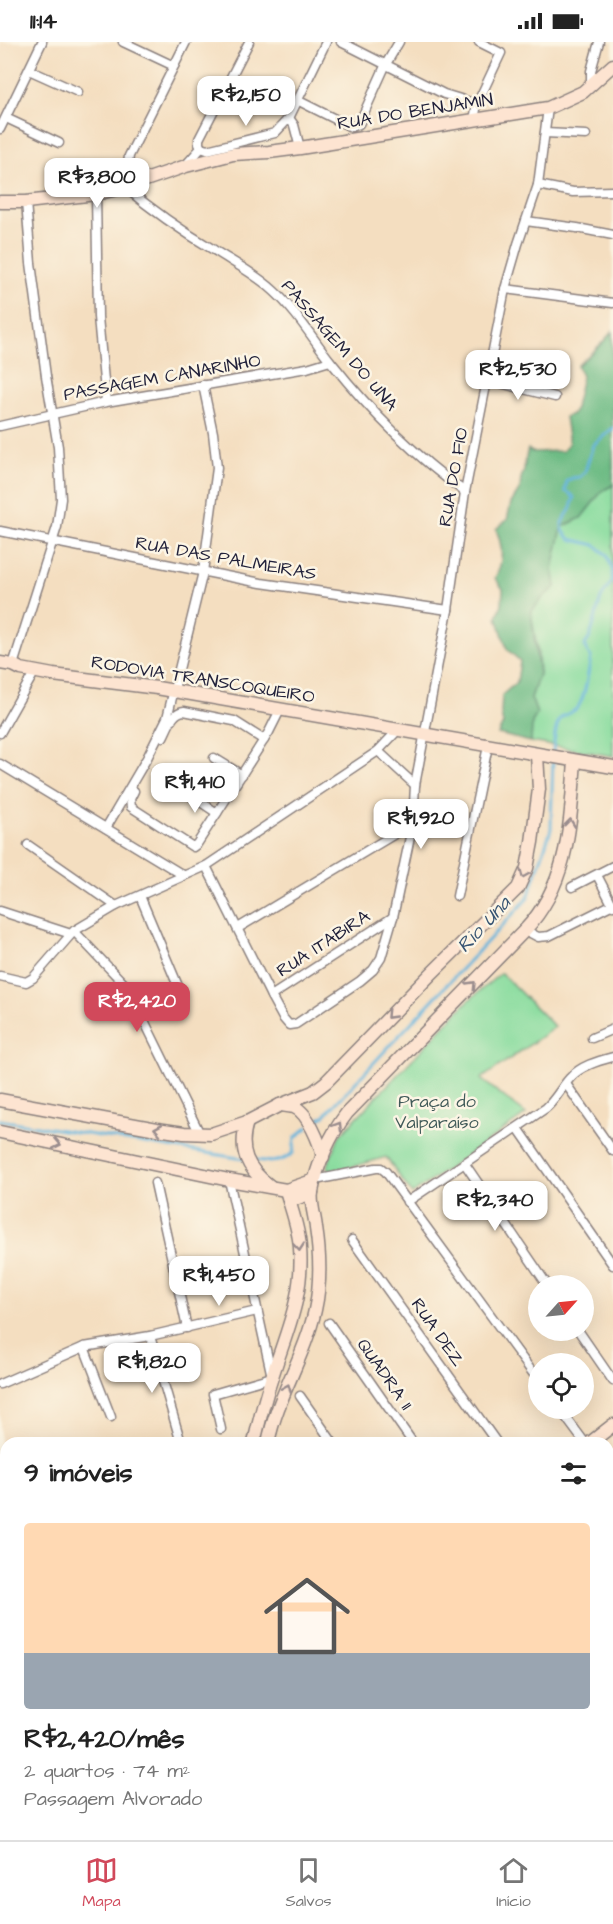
<!DOCTYPE html>
<html lang="pt">
<meta charset="utf-8">
<style>
body{margin:0;font-family:"Architects Daughter",sans-serif;background:#f6f6f6;color:#222;height:100vh;display:flex;flex-direction:column;font-size:22px;white-space:nowrap}
*{box-sizing:border-box;margin:0}
p{font-size:20px;color:#767676}
.icon{flex:none;width:33px;height:33px;fill:none;stroke:currentColor;stroke-width:2;stroke-linecap:round;stroke-linejoin:round}
.map{position:relative;flex:1;overflow:hidden}
.panel{position:absolute;left:0px;top:1395px;width:614px;height:404px;display:flex;flex-direction:column;background:#fff;border-radius:18px 18px 0 0;box-shadow:0 6px 24px #0002}
.panel>*{flex:none}
.needle{width:39px;rotate:63deg}
.fabs{position:absolute;left:528px;top:1233px;display:grid;gap:12px}
.fabs a{display:grid;place-items:center;width:66px;height:66px;border-radius:50%;background:#fff;box-shadow:0 6px 24px #0002;font-size:30px}
.price{position:absolute;translate:-50% -51px;padding:0 14px;border-radius:12px;background:#fff;color:#222;font-size:20px;line-height:39px;filter:drop-shadow(0 2px 3px #0008)}
.price::after{content:'';position:absolute;left:50%;top:36px;width:18px;height:14px;margin-left:-9px;background:inherit;clip-path:polygon(0 0,100% 0,50% 100%)}
.price.active{background:#d1495b;color:#fff}
ul{padding:0;list-style:none}
li{display:grid;align-content:center;gap:12px;height:318px;padding:0 24px}
li+li{border-top:2px solid #e0e0e0}
li span{display:grid;place-items:center;height:186px;border-radius:6px;color:#555}
li>.icon{margin-inline-start:auto}
span .icon{width:108px;height:108px;fill:#fffc;stroke-width:1}
li b{font-size:26px}
h2{display:flex;justify-content:space-between;align-items:center;height:72px;padding:0 24px;font-size:26px}
.status{display:flex;justify-content:space-between;align-items:center;height:42px;padding:0 30px;background:#fff;direction:ltr}
.status svg{height:16px;fill:currentColor}
.dock{display:flex;justify-content:space-around;align-items:center;height:84px;border-top:2px solid #e0e0e0;background:#fff;font-size:16px;color:#767676}
.dock a{display:grid;justify-items:center;gap:3px}
.dock .active{color:#d1495b}
.map>svg:first-child{display:block}
.green{fill:#88dc9e;stroke:#557f6c;stroke-width:1.5}
.forest{fill:#6ebc85;stroke:#486f60;stroke-width:1.5}
.lines{fill:none;stroke-linecap:round;stroke-linejoin:round}
.stream{stroke:#60b3dc;stroke-width:3}
.street-casing{stroke:#8b807e;stroke-width:11}
.secondary-casing{stroke:#8b807e;stroke-width:15}
.street{stroke:#fff;stroke-width:8}
.secondary{stroke:#fde4d1;stroke-width:12}
.oneway{stroke:#9a8d8e}
.labels{text-anchor:middle;stroke-width:5;stroke-linejoin:round;paint-order:stroke}
.street-label{font-size:18px;fill:#22223b;stroke:#fcf5e5}
.park-label{font-size:18px;fill:#415a59;stroke:#fcf5e5}
.water-label{font-size:20px;font-style:italic;fill:#385573;stroke:#fcf5e5}
</style>
<div class="status"><b>11:14</b><svg viewBox="0 0 49 12"><path d="M0 12V9h3v3zM5 12V6h3v6zM10 12V3h3v9zM15 12V0h3v12zM26 1h20v11H26zM47 4h2v5h-2z"/></svg></div>
<div class="map">
<svg width="613" height="1798" viewBox="0 0 613 1798">
<rect width="100%" height="100%" fill="#fcf5e5"/>
<filter id="ink" filterUnits="userSpaceOnUse"><feTurbulence type="fractalNoise" baseFrequency=".0167" numOctaves="2"/><feDisplacementMap in="SourceGraphic" scale="12" xChannelSelector="R" yChannelSelector="G"/><feConvolveMatrix kernelMatrix="1 2 1 2 8 2 1 2 1" color-interpolation-filters="sRGB"/></filter>
<filter id="wash" filterUnits="userSpaceOnUse"><feTurbulence type="fractalNoise" baseFrequency=".008" numOctaves="4" result="noise"/><feDisplacementMap in="SourceGraphic" scale="24" xChannelSelector="R" yChannelSelector="G"/><feGaussianBlur stdDeviation="1.35" result="paint"/><feColorMatrix in="noise" values="0 0 0 0 0 0 0 0 0 0 0 0 0 0 0 0 0 1.4 0 .05"/><feComposite in="paint" operator="in"/></filter>
<g filter="url(#wash)">
<rect width="100%" height="100%" fill="#f4dec0"/>
<g class="green">
<path d="M613 443V714L531 700 532 680 537 672 531 656 539 632 538 612 531 570 544 554 556 545 553 526 562 485 581 476 602 449Z"/>
<path d="M501 931 555 985 481 1037 526 1072 412 1152 386 1115 331 1131 327 1125 339 1094 468 959Z"/>
</g>
<path class="forest" d="M612 289 613 443 602 449 581 476 562 485 553 526 556 545 544 554 531 570 539 632 531 656 537 672 532 680 531 700 498 692 503 682 501 671 502 653 517 640 520 619 507 607 497 575 502 562 503 547 495 536C504 519 503 505 496 487L507 478 511 461 520 447 521 436 524 429 525 419 528 407 532 410 563 409 569 401 565 375 574 371 582 334 577 324C589 312 603 303 612 289Z"/>
<g class="lines">
<g class="stream">
<path d="M553 710C554 700 555 681 562 675 568 671 574 670 578 665 586 653 588 630 591 615L587 610 585 603 590 595 601 556 612 539V527L607 513 595 503 570 497 564 490 562 485V480L570 468 574 456 571 452 565 449 567 439 572 436 580 435 585 430 593 403 613 386"/>
<path d="M0 1078 244 1117"/>
<path d="M313 1082 324 1074 528 856 551 787 553 716"/>
<path d="M251 1117C268 1120 279 1123 293 1111L295 1096 308 1085"/>
</g>
</g>
</g>
<g filter="url(#ink)">
<g class="lines">
<g class="street-casing">
<g id="street">
<path d="M123 0 174 24"/>
<path d="M186 0 129 114 125 145C153 169 182 189 214 208 234 221 256 232 274 249 297 270 312 296 331 320 370 369 415 414 465 450"/>
<path d="M341 0 444 52 477 62"/>
<path d="M29 28 78 50"/>
<path d="M591 42V29L599 0"/>
<path d="M297 58 351 85 359 82 386 22 399 0"/>
<path d="M6 76 59 101"/>
<path d="M289 76 294 83 300 106"/>
<path d="M474 78 477 62 501 11 479 0"/>
<path d="M0 87 42 0"/>
<path d="M545 91 586 93"/>
<path d="M201 106 207 108 275 91 289 76 326 0"/>
<path d="M186 123 201 106 199 102V97L249 0"/>
<path d="M538 143 573 150 613 149"/>
<path d="M96 152 98 275 106 360"/>
<path d="M526 179 577 186 613 193"/>
<path d="M505 247 613 261"/>
<path d="M488 338 555 355"/>
<path d="M0 384 106 360 307 326 330 319"/>
<path d="M0 489 261 541 448 568"/>
<path d="M13 623 57 485 61 457 58 405 46 334 31 221 26 160"/>
<path d="M0 691 35 629"/>
<path d="M163 695C168 686 172 670 184 669L234 679 264 698"/>
<path d="M378 709 415 743"/>
<path d="M214 716 242 733"/>
<path d="M0 722 183 833"/>
<path d="M134 749 130 757 131 765 193 805 197 802 269 690 280 668"/>
<path d="M187 751 217 771"/>
<path d="M106 786 147 716 167 676 203 530 217 426 213 391 203 343"/>
<path d="M28 803 116 864"/>
<path d="M206 824 271 954 283 976 289 983 296 982 360 939 373 928 381 916 393 875 413 781 415 743 448 568 465 450 505 247 518 202 538 143 548 66"/>
<path d="M597 833 613 864"/>
<path d="M572 845 613 824"/>
<path d="M140 854 178 944"/>
<path d="M457 854 488 704"/>
<path d="M0 869 71 892"/>
<path d="M238 886 413 781"/>
<path d="M525 888 538 895 549 894 613 862"/>
<path d="M74 889 128 946 200 1092"/>
<path d="M0 934 26 940 33 936 74 889 116 864 206 824 378 709 399 687"/>
<path d="M271 954 393 875"/>
<path d="M592 996 613 987"/>
<path d="M566 1042 613 1109"/>
<path d="M518 1086 613 1223"/>
<path d="M465 1122 548 1244"/>
<path d="M315 1138 376 1126H381L386 1130 538 1338"/>
<path d="M155 1141 187 1286"/>
<path d="M407 1160 546 1066C556 1057 561 1046 570 1036 580 1024 598 1019 613 1015"/>
<path d="M352 1198 497 1401"/>
<path d="M329 1281 413 1401"/>
<path d="M578 1288 613 1339"/>
<path d="M150 1294 181 1401"/>
<path d="M84 1305 111 1375"/>
<path d="M0 1342 84 1305 150 1294 257 1269"/>
<path d="M300 1354 333 1401"/>
<path d="M559 1366 585 1401"/>
<path d="M221 1387 213 1352 272 1335 229 1138"/>
<path d="M608 1414 613 1419"/>
<path d="M0 1417 6 1425"/>
<path d="M608 1477 613 1482"/>
<path d="M0 1508 6 1505"/>
<path d="M608 1535 613 1539"/>
<path d="M0 1618 6 1625"/>
<path d="M156 1792 161 1798"/>
<path d="M283 1792 288 1798"/>
</g>
</g>
<g class="secondary-casing">
<g id="secondary">
<path d="M0 160H26L96 152 125 145 186 124 233 112 269 110 300 106 548 66 583 50 613 23"/>
<path d="M0 621 13 623 21 627 53 633 157 646 613 725"/>
<path d="M0 1058 157 1087 184 1091 211 1092 247 1080 280 1063 313 1050 326 1040 431 932 518 846 527 826 532 800 539 747 537 713"/>
<path d="M280 1063C284 1064 290 1064 294 1065 308 1070 320 1102 323 1115"/>
<path d="M247 1080C238 1108 247 1127 270 1144"/>
<path d="M0 1090 229 1138 286 1148 315 1138"/>
<path d="M289 1159 312 1151"/>
<path d="M254 1401C259 1379 265 1356 272 1335 286 1290 304 1254 300 1206 299 1186 291 1167 286 1148"/>
<path d="M268 1401C277 1355 305 1314 315 1268 321 1241 320 1212 316 1186 315 1174 310 1161 312 1150 317 1122 330 1093 347 1071L525 888C570 840 570 780 575 719"/>
<path d="M590 1401 613 1383"/>
<path d="M608 1707 613 1705"/>
<path d="M0 1735 6 1741"/>
<path d="M54 1792 59 1798"/>
<path d="M475 1792 478 1798"/>
<path d="M491 1792 494 1798"/>
<path d="M388 1798 402 1792"/>
</g>
</g>
<use href="#street" class="street"/>
<use href="#secondary" class="secondary"/>
</g>
<defs><path id="oneway-chevron" d="M-2-3.5L2.5 0L-2 3.5" fill="none" stroke-width="1.6" stroke-linecap="round" stroke-linejoin="round" transform="scale(1.5)"/></defs>
<g class="oneway">
<use href="#oneway-chevron" transform="translate(570 781) rotate(-83)"/>
<use href="#oneway-chevron" transform="translate(524 832) rotate(113)"/>
<use href="#oneway-chevron" transform="translate(472 943) rotate(-46)"/>
<use href="#oneway-chevron" transform="translate(390 973) rotate(134)"/>
<use href="#oneway-chevron" transform="translate(338 1084) rotate(-59)"/>
<use href="#oneway-chevron" transform="translate(158 1087) rotate(-170)"/>
<use href="#oneway-chevron" transform="translate(57 1102) rotate(12)"/>
<use href="#oneway-chevron" transform="translate(299 1205) rotate(85)"/>
<use href="#oneway-chevron" transform="translate(287 1346) rotate(-68)"/>
</g>
</g>
<g class="labels">
<g class="street-label">
<text transform="translate(415 69) rotate(-9)" y="6">RUA DO BENJAMIN</text>
<text transform="translate(340 303) rotate(49)" y="6">PASSAGEM DO UNA</text>
<text transform="translate(162 335) rotate(-10)" y="6">PASSAGEM CANARINHO</text>
<text transform="translate(453 435) rotate(-80)" y="6">RUA DO FIO</text>
<text transform="translate(226 516) rotate(10)" y="6">RUA DAS PALMEIRAS</text>
<text transform="translate(203 637) rotate(9)" y="6">RODOVIA TRANSCOQUEIRO</text>
<text transform="translate(323 901) rotate(-33)" y="6">RUA ITABIRA</text>
<text transform="translate(438 1290) rotate(55)" y="6">RUA DEZ</text>
<text transform="translate(385 1332) rotate(55)" y="6">QUADRA 11</text>
</g>
<g class="park-label">
<text x="437" y="1065">Praça do<tspan x="437" dy="21">Valparaíso</tspan></text>
</g>
<g class="water-label">
<text transform="translate(483 882) rotate(-47)" y="7">Rio Una</text>
</g>
</g>
</svg>
<div class="fabs">
<a><svg class="needle" viewBox="-14 -14 28 28"><path d="M0-13l5 13h-10z" fill="#e53935"/><path d="M0 13l5-13h-10z" fill="#767676"/></svg></a>
<a><svg class="icon" aria-label="locate" viewBox="0 0 24 24"><circle cx="12" cy="12" r="6"/><path d="M12 2v4M12 18v4M2 12h4M18 12h4"/></svg></a>
</div>
<b class="price" style="left:246px;top:85px">R$2,150</b>
<b class="price" style="left:97px;top:167px">R$3,800</b>
<b class="price" style="left:518px;top:359px">R$2,530</b>
<b class="price" style="left:195px;top:772px">R$1,410</b>
<b class="price" style="left:421px;top:808px">R$1,920</b>
<b class="price active" style="left:137px;top:991px">R$2,420</b>
<b class="price" style="left:495px;top:1190px">R$2,340</b>
<b class="price" style="left:219px;top:1265px">R$1,450</b>
<b class="price" style="left:152px;top:1352px">R$1,820</b>
<section class="panel">
<h2>9 imóveis<svg class="icon" aria-label="filters" viewBox="0 0 24 24"><path d="M4 7h16M4 17h16"/><circle cx="9" cy="7" r="2"/><circle cx="15" cy="17" r="2"/></svg></h2>
<ul>
<li><span style="background:linear-gradient(#ffd9b3 70%,#9aa5b1 0)"><svg class="icon" aria-label="home" viewBox="0 0 24 24"><path d="M3 11l9-7 9 7M6 9v11h12V9"/></svg></span><div><b>R$2,420/mês</b><p>2 quartos · 74 m²</p><p>Passagem Alvorado</p></div></li>
</ul>
</section>
</div>
<nav class="dock">
<a class="active"><svg class="icon" aria-label="map" viewBox="0 0 24 24"><path d="M3 6l6-2 6 2 6-2v14l-6 2-6-2-6 2zM9 4v14M15 6v14"/></svg>Mapa</a>
<a><svg class="icon" aria-label="saved" viewBox="0 0 24 24"><path d="M7 4h10v16l-5-4-5 4z"/></svg>Salvos</a>
<a><svg class="icon" aria-label="home" viewBox="0 0 24 24"><path d="M3 11l9-7 9 7M6 9v11h12V9"/></svg>Início</a>
</nav>
